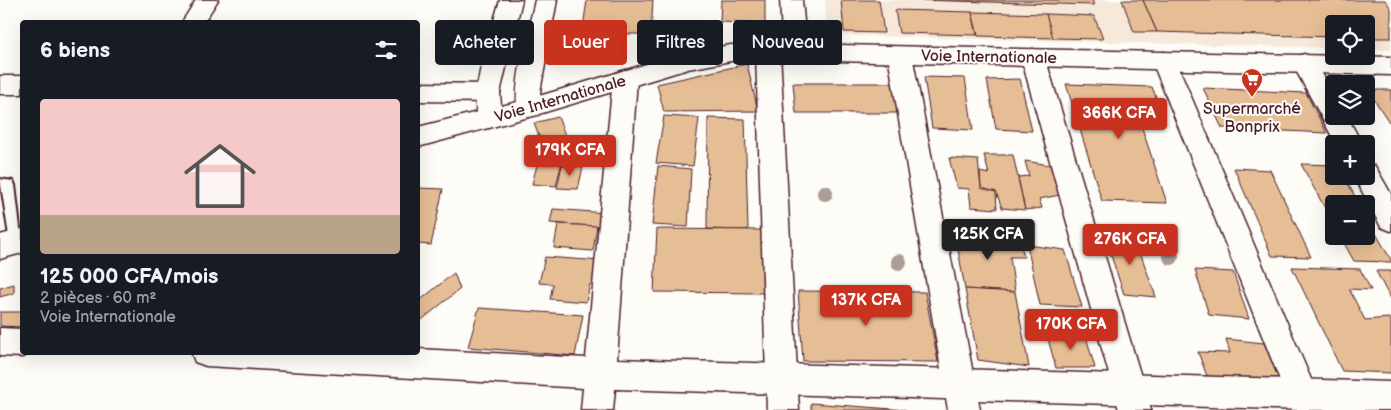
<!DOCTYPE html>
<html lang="fr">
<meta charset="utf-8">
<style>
body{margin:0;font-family:"Balsamiq Sans",sans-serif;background:#242831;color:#f1f3f6;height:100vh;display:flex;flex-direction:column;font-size:19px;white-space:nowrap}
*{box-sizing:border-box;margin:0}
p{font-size:16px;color:#9ea1a6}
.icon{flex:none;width:28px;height:28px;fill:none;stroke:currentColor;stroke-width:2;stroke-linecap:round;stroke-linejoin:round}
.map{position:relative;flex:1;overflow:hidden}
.side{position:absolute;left:20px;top:20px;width:400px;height:335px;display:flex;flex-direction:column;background:#171b24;border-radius:5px;box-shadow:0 5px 20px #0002}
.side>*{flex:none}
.banner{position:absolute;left:435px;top:20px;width:475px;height:45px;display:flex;gap:10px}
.buttons{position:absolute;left:1325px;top:15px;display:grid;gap:10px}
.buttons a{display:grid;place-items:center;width:50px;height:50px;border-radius:5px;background:#171b24;box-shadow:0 5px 20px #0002;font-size:25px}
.price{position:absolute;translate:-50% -42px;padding:0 11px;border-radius:5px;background:#c8321e;color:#fff;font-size:16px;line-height:32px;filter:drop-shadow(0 1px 2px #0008)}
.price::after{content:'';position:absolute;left:50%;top:30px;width:15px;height:11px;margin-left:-8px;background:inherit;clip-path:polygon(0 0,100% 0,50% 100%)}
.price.active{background:#222;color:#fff}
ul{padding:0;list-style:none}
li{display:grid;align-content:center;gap:10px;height:265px;padding:0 20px}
li span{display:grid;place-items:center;height:155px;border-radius:5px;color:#555}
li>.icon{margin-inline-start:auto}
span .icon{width:90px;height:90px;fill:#fffc;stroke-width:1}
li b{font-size:21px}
h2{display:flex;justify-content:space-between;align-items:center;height:60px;padding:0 20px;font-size:21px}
.chip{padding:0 18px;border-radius:5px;background:#171b24;box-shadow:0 5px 20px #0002;font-size:18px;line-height:45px}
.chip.active{background:#c8321e;color:#fff}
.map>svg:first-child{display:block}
.built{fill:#f6e9da}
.building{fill:#e6be96;stroke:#4a1f2b}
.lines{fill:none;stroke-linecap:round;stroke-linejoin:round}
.lane-casing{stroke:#4a1f2b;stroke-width:4}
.street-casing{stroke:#4a1f2b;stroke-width:3}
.secondary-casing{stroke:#4a1f2b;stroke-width:3}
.primary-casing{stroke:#4a1f2b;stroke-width:3}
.lane{fill:#fdfcf7;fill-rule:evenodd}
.street{fill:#fdfcf7;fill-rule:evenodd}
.secondary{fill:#fdfcf7;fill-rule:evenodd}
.primary{fill:#fdfcf7;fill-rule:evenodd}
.tree{fill:#ac9d96}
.labels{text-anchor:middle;stroke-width:4;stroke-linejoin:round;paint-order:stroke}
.street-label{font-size:16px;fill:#4a1f2b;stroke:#fdfcf7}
.poi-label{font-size:16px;fill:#4a1f2b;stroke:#fdfcf7}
</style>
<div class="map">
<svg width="1391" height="410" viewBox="0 0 1391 410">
<rect width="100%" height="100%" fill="#fdfcf7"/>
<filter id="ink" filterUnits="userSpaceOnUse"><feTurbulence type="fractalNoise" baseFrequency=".02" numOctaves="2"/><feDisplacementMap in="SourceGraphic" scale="10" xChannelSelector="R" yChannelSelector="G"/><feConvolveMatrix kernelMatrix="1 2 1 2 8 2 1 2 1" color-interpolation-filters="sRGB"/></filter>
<g filter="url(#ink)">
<path class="built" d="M825 0H1391V50L1366 49V24H1334V48L827 35Z"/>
<g class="building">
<path d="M587 0H653L651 34H582Z"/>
<path d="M721 0H765V24L720 22Z"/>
<path d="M841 0H879L884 33 844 32Z"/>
<path d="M918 0H1092L1094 5Z"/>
<path d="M1122 0H1143L1157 32H1134Z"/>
<path d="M1143 0H1385L1391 9V38H1366V24H1334V37L1157 32Z"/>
<path d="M895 10 972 12 977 35 899 33Z"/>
<path d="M972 12 1046 14 1054 38 978 36Z"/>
<path d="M1046 14 1094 16 1103 39 1053 38Z"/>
<path d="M747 64 758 111 664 112 657 84Z"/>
<path d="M924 77 965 78 973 130 932 128Z"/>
<path d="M1020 79 1032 131 996 129 987 80Z"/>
<path d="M793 83H893L899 113H796Z"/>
<path d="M1066 84 1152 87 1164 117 1138 116 1167 203 1102 201Z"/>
<path d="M1203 88 1306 93 1327 133 1222 128Z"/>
<path d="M1368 90H1391V122H1389Z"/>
<path d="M664 116 699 118 693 166 656 163Z"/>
<path d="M558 117 572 153 547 159 534 123Z"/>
<path d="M708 118 745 119 748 230 707 229Z"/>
<path d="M984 155H1013L1025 210 1002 208 996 192 981 188 980 172 989 174Z"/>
<path d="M949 158 978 160 981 188 996 192 997 209 971 207 969 189 957 188Z"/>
<path d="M538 161 562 162 556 186 532 184Z"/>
<path d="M1025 161 1050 165 1060 195 1039 199 1042 208 1025 210 1018 177 1029 176Z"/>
<path d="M1301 164 1334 165V176H1344L1359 204H1334V225Z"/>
<path d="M562 165 583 167 578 189 557 188Z"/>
<path d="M658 166 691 169 688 227 652 225Z"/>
<path d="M1234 168 1270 170 1311 257 1272 256Z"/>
<path d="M418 188 443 189 431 245 418 244Z"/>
<path d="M553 209 606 213 604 227 550 223Z"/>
<path d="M1366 216 1391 260V262L1354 261 1340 236H1366Z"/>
<path d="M558 224 597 226 593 251 554 248Z"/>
<path d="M657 229 761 230 764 293 654 292Z"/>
<path d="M955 232 1019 238 1024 257H1010L1015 292 965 289Z"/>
<path d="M1104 235 1135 238 1156 297 1124 294Z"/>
<path d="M1027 245 1065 250 1082 307 1040 305Z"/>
<path d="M545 257 602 261 598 284H590L586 302 550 299 553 284 539 283Z"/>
<path d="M1292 267 1360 269 1371 290 1349 289 1365 320 1389 318 1391 322V373L1342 371Z"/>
<path d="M1195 270 1233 272 1249 319 1209 315Z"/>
<path d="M1376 271H1391V300Z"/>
<path d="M454 273 460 289 419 322 418 302Z"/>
<path d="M14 284V293L0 297V288Z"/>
<path d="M965 289 1015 292 1029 367 978 360Z"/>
<path d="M798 291 925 292 938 362 803 361Z"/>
<path d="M479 308 583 315 575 356 468 347Z"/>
<path d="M0 312H22V327L0 326Z"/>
<path d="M1085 333 1095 368H1056L1047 335Z"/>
<path d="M1226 339 1264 343 1280 380 1207 376 1198 352 1230 353Z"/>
<path d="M811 403 906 410H811Z"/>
</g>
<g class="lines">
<g class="lane-casing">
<path id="lane" d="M0 179 13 181 15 185 22 245 17 248 12 246 10 242Z"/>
</g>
<g class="street-casing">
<g id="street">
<path d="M196 0H218L204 22H182Z"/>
<path d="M780 0H802L807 52 803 58 795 60 787 58 783 52Z"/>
<path d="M768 44 776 46 780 52 799 410H767L756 52 760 46Z"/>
<path d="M900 47 908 49 912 55 980 410H948L888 55 892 49Z"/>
<path d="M1033 49 1041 51 1045 57 1151 410H1119L1021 57 1025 51Z"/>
<path d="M1164 52 1172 55 1176 61 1324 410H1292L1152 61 1156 55Z"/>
<path d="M1304 54 1312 57 1334 93V116H1347L1362 144H1336L1292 63 1296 57Z"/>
<rect x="0" y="76" width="22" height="18"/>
<path d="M418 83 488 84 497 87 500 93 497 99 488 102 418 101Z"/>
<path d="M1366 163 1375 166 1391 194V231L1381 227 1354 176H1366Z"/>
</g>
</g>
<g class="secondary-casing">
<g id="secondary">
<path d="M500 0H522L500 93 502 118 498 125 489 128 480 125C466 100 492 29 500 0Z"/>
<path d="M535 0H557L540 92 542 108 538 115 529 117 520 115C509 94 530 25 535 0Z"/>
<path d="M625 70 634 73 637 79 617 359 1391 382V410H1307L615 389 613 410H581L583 388 206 366 195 362 191 352H418V349L586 358 613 79 616 73Z"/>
<path d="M0 328 22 329V352L33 353 22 357 0 356Z"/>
</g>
</g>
<g class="primary-casing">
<g id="primary">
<path d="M795 44 1391 57V75L795 60 731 61 688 69 529 117 418 147V127L529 99 687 52 731 45Z"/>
<path d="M22 229V253L0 259V235Z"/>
</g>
</g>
<use href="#lane" class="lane"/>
<use href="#street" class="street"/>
<use href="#secondary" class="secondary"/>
<use href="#primary" class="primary"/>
</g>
<g class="tree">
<circle cx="825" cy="193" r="8"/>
<circle cx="1171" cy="257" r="8"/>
<circle cx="899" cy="262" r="8"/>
</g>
</g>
<defs>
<g id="supermarket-pin" transform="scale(1.125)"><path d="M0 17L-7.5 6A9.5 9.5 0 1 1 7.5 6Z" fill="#c8321e" stroke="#fdfcf7"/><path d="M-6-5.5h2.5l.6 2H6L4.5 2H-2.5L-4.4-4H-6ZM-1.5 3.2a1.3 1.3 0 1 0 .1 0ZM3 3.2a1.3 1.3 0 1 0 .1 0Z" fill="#fff"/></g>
</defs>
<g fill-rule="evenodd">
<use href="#supermarket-pin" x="1252" y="79"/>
</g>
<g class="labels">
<g class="street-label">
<text transform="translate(989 56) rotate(1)" y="6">Voie Internationale</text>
<text transform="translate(560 98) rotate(-16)" y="6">Voie Internationale</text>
</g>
<g class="poi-label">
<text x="1252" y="114">Supermarché<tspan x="1252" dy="18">Bonprix</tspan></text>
</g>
</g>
</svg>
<div class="buttons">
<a><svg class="icon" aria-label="locate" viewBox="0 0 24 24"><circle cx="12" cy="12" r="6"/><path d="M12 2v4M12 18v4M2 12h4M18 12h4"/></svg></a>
<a><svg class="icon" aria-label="layers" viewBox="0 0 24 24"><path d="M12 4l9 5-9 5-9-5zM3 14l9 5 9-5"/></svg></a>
<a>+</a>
<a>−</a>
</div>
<b class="price" style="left:1119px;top:140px">366K CFA</b>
<b class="price" style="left:570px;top:177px">179K CFA</b>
<b class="price active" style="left:988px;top:261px">125K CFA</b>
<b class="price" style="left:1130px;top:266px">276K CFA</b>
<b class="price" style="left:866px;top:327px">137K CFA</b>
<b class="price" style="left:1071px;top:351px">170K CFA</b>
<div class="banner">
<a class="chip">Acheter</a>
<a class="chip active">Louer</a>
<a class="chip">Filtres</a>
<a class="chip">Nouveau</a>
</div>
<section class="side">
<h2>6 biens<svg class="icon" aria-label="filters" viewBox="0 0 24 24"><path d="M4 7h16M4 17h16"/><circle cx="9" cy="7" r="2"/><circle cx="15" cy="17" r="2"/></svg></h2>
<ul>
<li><span style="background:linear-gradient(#f6c9c9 75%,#b9a48a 0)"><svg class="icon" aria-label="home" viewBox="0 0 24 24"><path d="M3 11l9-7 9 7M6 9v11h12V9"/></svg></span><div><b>125 000 CFA/mois</b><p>2 pièces · 60 m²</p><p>Voie Internationale</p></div></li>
</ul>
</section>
</div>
